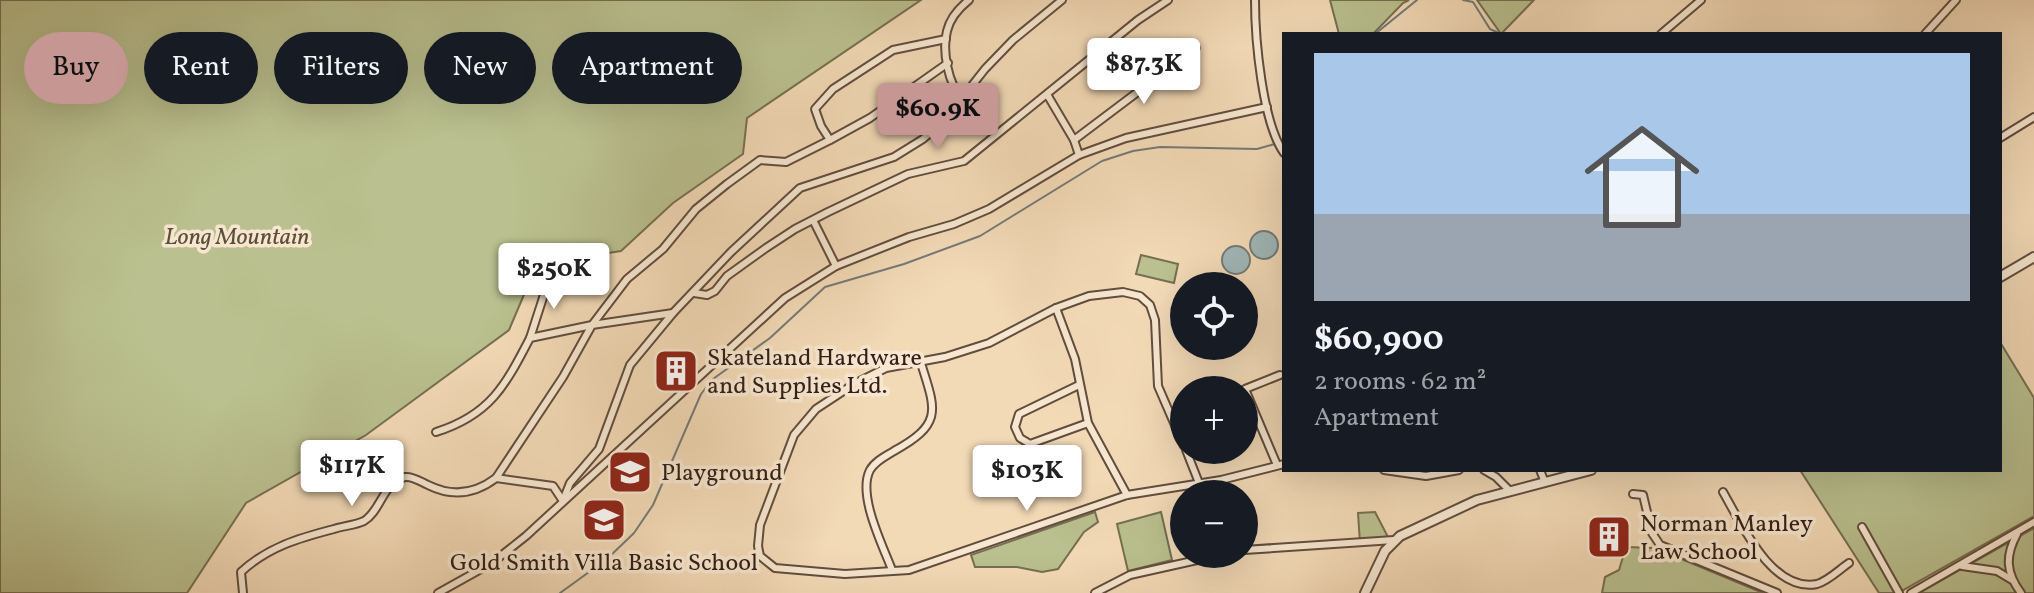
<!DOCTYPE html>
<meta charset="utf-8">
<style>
body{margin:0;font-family:Vollkorn,serif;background:#20242c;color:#f1f3f6;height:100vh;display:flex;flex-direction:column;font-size:30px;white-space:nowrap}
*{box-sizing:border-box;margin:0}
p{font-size:26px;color:#9ea1a6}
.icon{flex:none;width:44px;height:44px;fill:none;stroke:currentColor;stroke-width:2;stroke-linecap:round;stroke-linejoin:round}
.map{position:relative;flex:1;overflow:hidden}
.side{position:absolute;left:1282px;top:32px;width:720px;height:440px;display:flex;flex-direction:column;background:#171b24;border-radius:0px;box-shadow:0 8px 32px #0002}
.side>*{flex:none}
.top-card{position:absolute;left:24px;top:32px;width:760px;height:72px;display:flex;gap:16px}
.fabs{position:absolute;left:1170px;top:272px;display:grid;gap:16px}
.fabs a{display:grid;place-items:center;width:88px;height:88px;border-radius:50%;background:#171b24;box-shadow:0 8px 32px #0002;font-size:40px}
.price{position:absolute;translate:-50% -68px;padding:0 18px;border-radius:8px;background:#fff;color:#222;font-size:26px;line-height:52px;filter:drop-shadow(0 2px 4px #0008)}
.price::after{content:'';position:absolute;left:50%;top:48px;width:24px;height:18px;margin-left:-12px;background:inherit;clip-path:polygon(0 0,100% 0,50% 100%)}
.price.selected{background:#c59692;color:#111}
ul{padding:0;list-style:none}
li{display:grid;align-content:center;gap:16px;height:424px;padding:0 32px}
li span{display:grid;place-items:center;height:248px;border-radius:0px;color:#555}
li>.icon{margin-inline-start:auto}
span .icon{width:144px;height:144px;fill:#fffc;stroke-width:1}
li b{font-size:34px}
.pill{padding:0 28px;border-radius:36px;background:#171b24;box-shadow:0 8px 32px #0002;font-size:28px;line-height:72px}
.pill.selected{background:#c59692;color:#111}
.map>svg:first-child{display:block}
.green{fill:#bac08f;stroke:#766f52;stroke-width:2}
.water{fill:#a0b8b9;stroke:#747a78;stroke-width:2}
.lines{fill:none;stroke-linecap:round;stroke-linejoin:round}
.stream{stroke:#747a78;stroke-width:2}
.minor-casing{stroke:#624d3e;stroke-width:10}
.tertiary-casing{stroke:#624d3e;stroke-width:12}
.minor{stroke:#f7e7d0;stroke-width:6}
.tertiary{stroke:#f7e7d0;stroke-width:8}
.labels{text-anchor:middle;stroke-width:7;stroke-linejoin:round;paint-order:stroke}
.park-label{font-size:24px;font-style:italic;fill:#5b4f3a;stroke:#f7e7d0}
.poi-label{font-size:24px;fill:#321e16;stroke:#f7e7d0;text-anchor:start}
</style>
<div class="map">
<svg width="2034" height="593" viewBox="0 0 2034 593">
<rect width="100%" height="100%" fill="#f3dab7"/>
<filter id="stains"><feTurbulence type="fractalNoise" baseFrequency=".0025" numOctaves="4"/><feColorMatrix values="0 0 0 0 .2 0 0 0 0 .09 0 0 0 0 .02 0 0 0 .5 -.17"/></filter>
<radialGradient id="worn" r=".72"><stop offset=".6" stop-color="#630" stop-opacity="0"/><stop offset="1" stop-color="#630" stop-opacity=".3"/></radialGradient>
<g class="green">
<path d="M0 0H921L747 118 743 154 673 203 621 251 550 262 534 271 509 330 366 435 246 503 187 593H0Z"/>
<path d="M1330 0H1409L1403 3 1373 34H1339Z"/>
<path d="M1477 0H1534L1501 34Z"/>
<path d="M1141 255 1178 264 1174 283 1136 274Z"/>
<path d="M2000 342 2034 398V516L1898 593H1879L1800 470H2000Z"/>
<path d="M1095 512 1098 522 1084 532 1058 569 1042 572 1017 567H975L971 555Z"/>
<path d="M1161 512 1172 560 1128 571 1117 524Z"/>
<path d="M1375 512 1389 539 1360 543 1358 513Z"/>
<path d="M2034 528V593H1919Z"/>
<path d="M1626 547 1655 548 1763 593H1602L1605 577 1619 570Z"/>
</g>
<g class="water">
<circle cx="1264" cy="245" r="14"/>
<circle cx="1236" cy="260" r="14"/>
</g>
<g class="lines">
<g class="stream">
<path d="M1463 0 1473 2 1490 29 1501 34"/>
<path d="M1375 34 1417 0"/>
<path d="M560 593 607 559 634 533 653 505 701 394 713 379 770 338 825 287 904 264 980 236 1102 161 1133 151 1160 147 1257 149 1275 144"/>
</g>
<g class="minor-casing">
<g id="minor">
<path d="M1255 0C1255 38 1262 122 1284 153"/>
<path d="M1661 34 1701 0"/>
<path d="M1925 34 1956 0"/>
<path d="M1048 96 1074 140 1079 155"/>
<path d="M962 98C948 84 942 51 947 31 950 18 959 8 969 0"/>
<path d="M2000 138 2034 117"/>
<path d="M830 140 821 126 815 109 833 89 893 50 946 39"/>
<path d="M1074 140 1196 48"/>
<path d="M814 222 836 266"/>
<path d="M694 293 707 295 715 291 727 276 766 248 795 229 828 212 908 174 964 161 1138 20 1168 0"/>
<path d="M1056 308 1075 359 1088 423 1127 495"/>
<path d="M530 338 550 276"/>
<path d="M1079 385 1019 414 1015 427 1020 438 1030 444 1088 423"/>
<path d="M436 432C490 415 505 386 530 338L592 325 627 279 663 249 696 209 727 184 760 160 786 162 830 140 870 118 948 63"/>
<path d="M1184 446 1158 386 1155 320 1150 305 1140 296 1123 292 1089 296 1056 308 989 343 945 357 886 368 854 384 816 409 794 435 760 525 758 546 760 556 775 568 845 574 909 570 1127 495 1221 480 1284 464"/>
<path d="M1186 450 1199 483"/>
<path d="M1277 465 1245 389 1280 375"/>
<path d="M1384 470 1426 476 1459 470"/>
<path d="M1484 470 1496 477 1509 490"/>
<path d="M1540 470 1544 480"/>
<path d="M1723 492C1741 523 1772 593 1817 584 1828 581 1840 569 1849 563"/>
<path d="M1633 494 1643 495 1652 533 1660 545 1777 593"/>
<path d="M564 498 570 483 599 449 630 365 673 313 731 252 800 188 894 157 923 139 944 121 985 69 1013 40 1062 0"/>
<path d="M563 501 553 486 496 478 563 377 592 325 673 313"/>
<path d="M1862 527 1899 593"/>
<path d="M2017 534C2005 556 2006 573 2021 593"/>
<path d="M1244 550 1394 540"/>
<path d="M1962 566 1997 571 2012 580"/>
<path d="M892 570C883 546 857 495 870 470 875 461 886 456 894 451 945 423 935 409 920 360"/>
<path d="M243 593 241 572C268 547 299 538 334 529 343 526 356 525 364 521 381 511 383 482 405 477 413 476 421 482 428 485 452 497 475 494 496 478"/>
<path d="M438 593 492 563 526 536 785 298 836 266 909 237 954 224 989 209 1079 155 1126 138 1267 107"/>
<path d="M1095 593 1130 575 1224 554"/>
<path d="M1911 593 2034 522"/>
</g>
</g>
<g class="tertiary-casing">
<g id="tertiary">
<path d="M2000 277 2034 257"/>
<path d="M1365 593 1385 551 1400 536 1477 500 1591 470"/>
</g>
</g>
<use href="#minor" class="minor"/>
<use href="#tertiary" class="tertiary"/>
</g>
<defs>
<g id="building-square" transform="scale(2.3)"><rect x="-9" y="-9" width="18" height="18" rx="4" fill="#8f2418" stroke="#f7e7d0"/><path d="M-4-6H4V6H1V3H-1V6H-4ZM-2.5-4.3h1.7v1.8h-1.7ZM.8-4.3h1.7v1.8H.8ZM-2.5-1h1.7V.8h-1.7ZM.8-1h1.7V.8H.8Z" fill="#fff"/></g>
<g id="school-square" transform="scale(2.3)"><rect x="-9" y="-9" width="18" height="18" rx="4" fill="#8f2418" stroke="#f7e7d0"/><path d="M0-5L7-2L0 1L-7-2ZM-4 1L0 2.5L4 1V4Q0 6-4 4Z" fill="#fff"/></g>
</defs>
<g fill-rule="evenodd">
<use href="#building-square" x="676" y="371"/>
<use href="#school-square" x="630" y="472"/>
<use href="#school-square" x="604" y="520"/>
<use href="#building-square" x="1609" y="537"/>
</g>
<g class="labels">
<g class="park-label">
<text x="237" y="244">Long Mountain</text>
</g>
<g class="poi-label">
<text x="707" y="365">Skateland Hardware<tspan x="707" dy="28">and Supplies Ltd.</tspan></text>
<text x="661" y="480">Playground</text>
<text x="1640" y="531">Norman Manley<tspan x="1640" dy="28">Law School</tspan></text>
<text x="604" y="570" text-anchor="middle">Gold Smith Villa Basic School</text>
</g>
</g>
<rect width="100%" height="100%" filter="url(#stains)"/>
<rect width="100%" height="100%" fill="url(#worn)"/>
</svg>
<div class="fabs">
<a><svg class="icon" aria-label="locate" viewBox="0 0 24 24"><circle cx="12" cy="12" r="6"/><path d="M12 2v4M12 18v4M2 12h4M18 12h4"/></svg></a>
<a>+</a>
<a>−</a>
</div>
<b class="price" style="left:1144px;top:106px">$87.3K</b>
<b class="price selected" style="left:938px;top:151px">$60.9K</b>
<b class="price" style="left:554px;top:311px">$250K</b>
<b class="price" style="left:352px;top:508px">$117K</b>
<b class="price" style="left:1027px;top:513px">$103K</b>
<div class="top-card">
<a class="pill selected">Buy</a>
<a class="pill">Rent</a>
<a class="pill">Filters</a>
<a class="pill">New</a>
<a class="pill">Apartment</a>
</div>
<section class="side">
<ul>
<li><span style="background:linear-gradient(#a9c7e8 65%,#9aa5b1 0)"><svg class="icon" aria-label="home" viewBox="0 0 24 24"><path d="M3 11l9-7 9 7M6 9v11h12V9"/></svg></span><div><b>$60,900</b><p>2 rooms · 62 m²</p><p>Apartment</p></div></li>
</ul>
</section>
</div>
